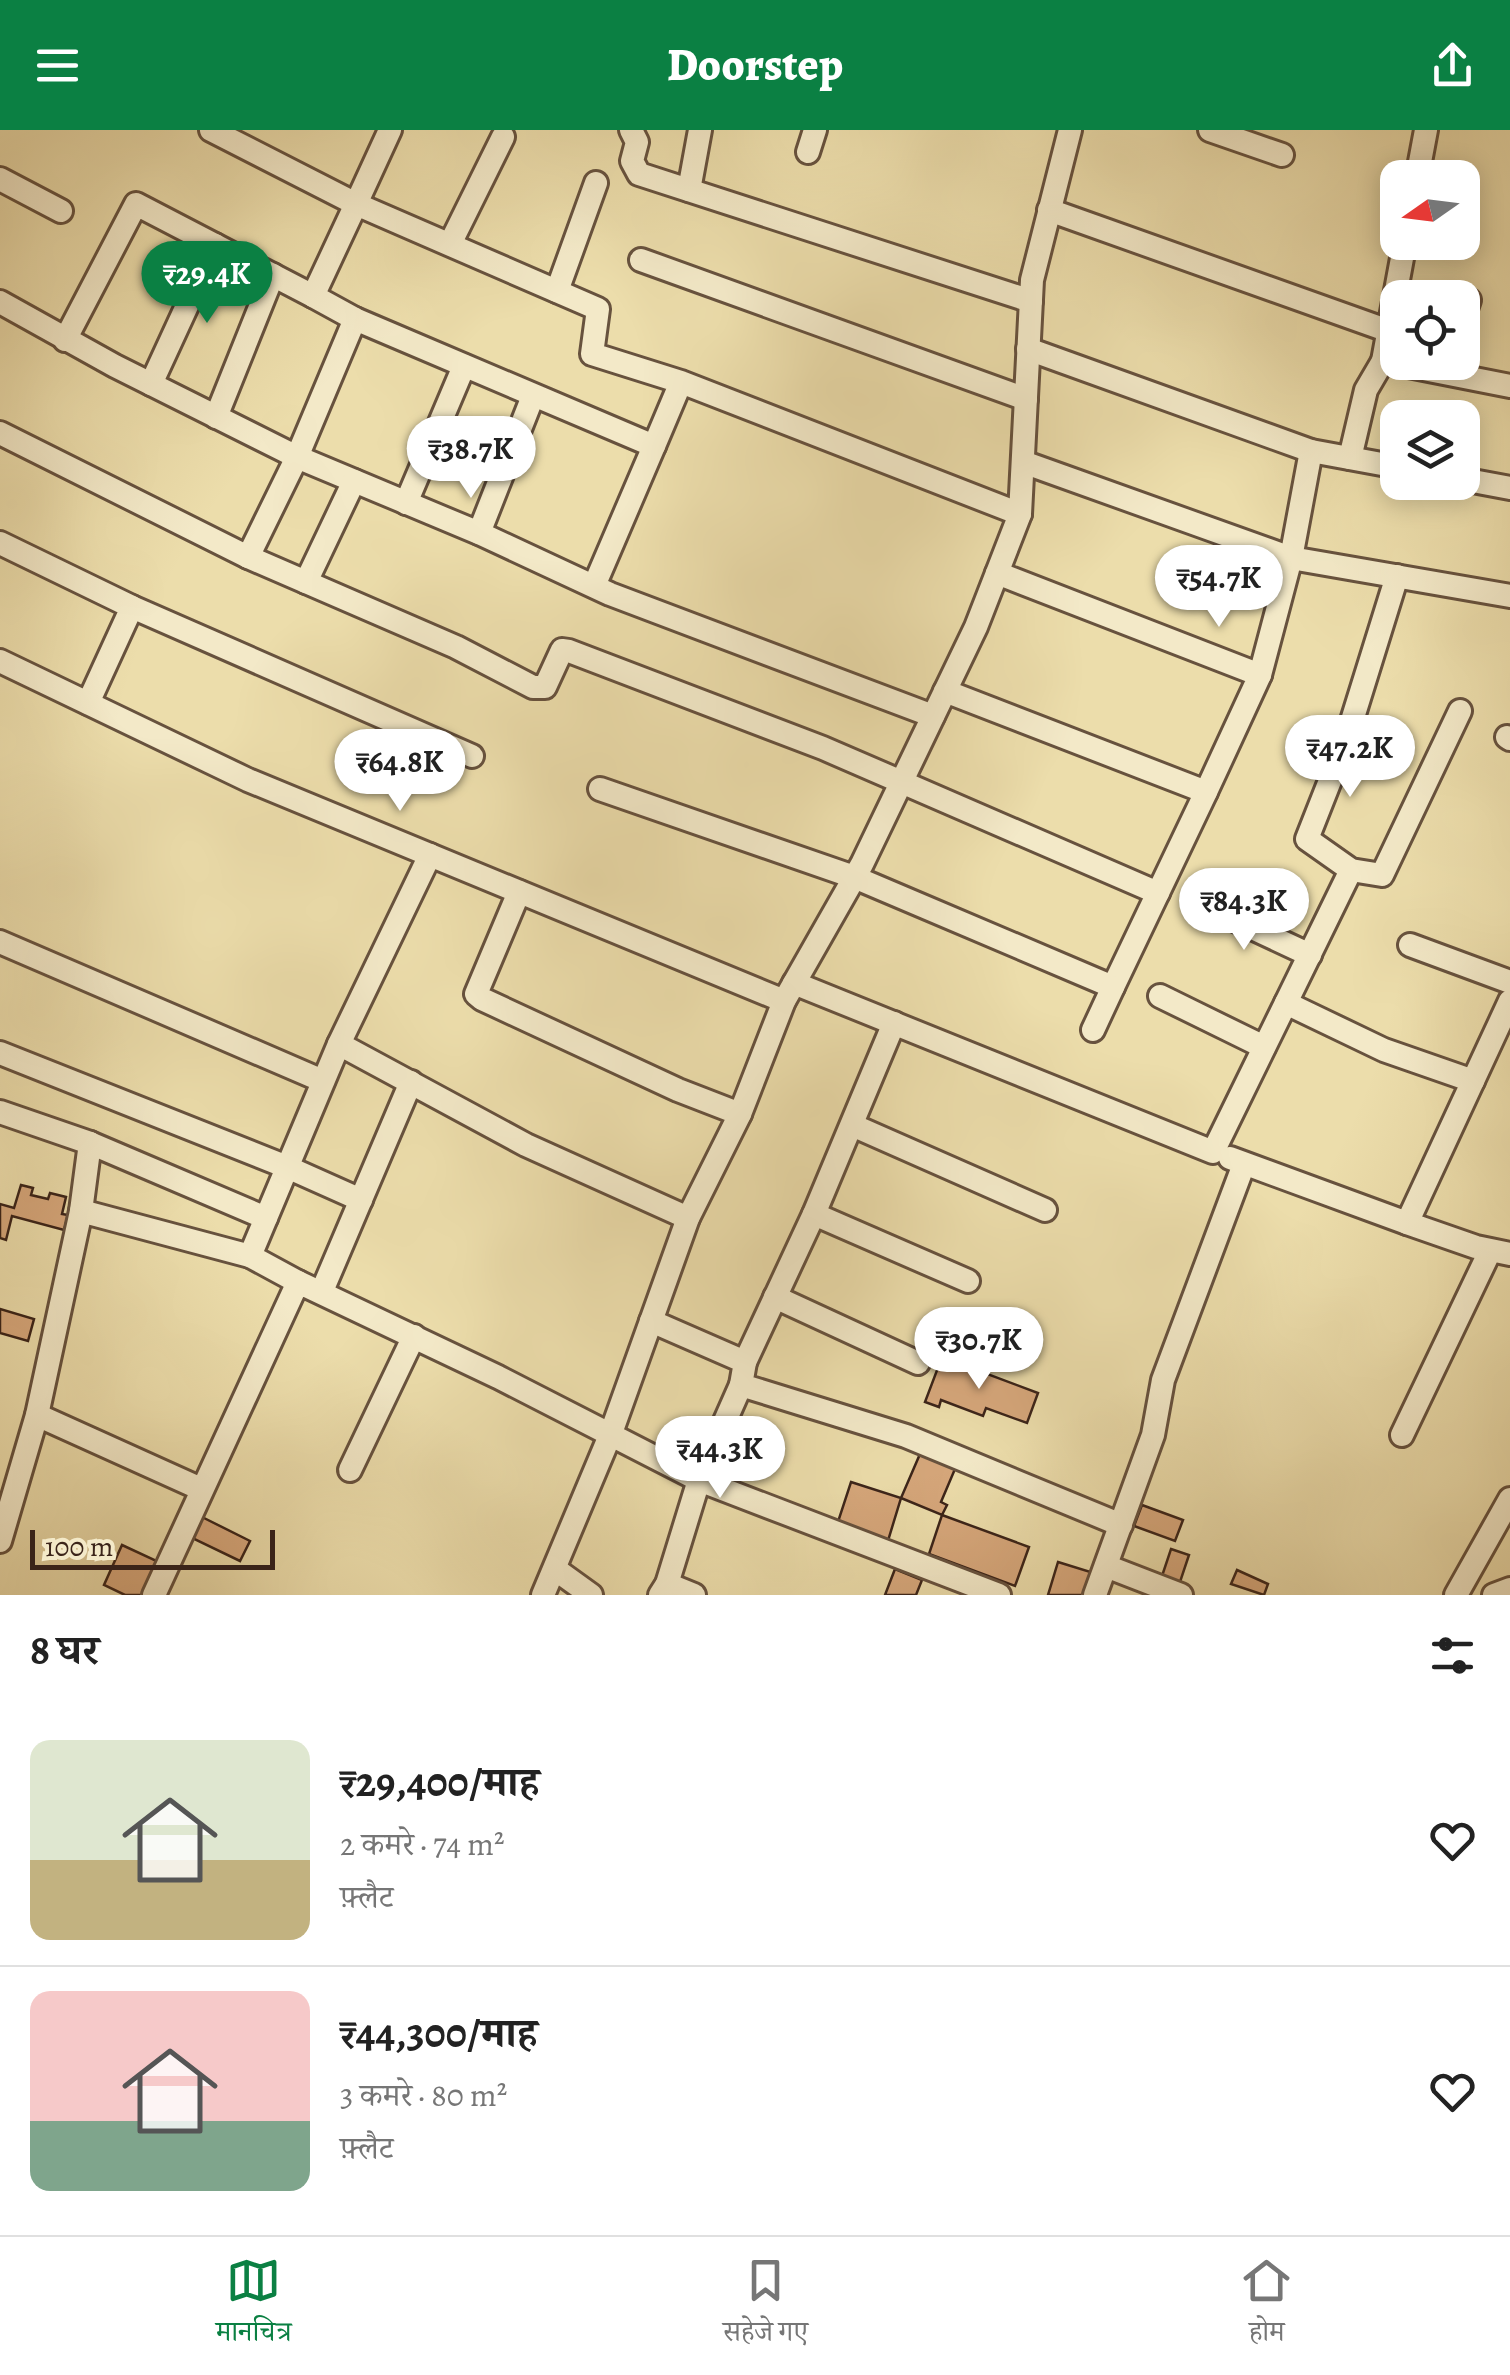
<!DOCTYPE html>
<html lang="hi">
<meta charset="utf-8">
<style>
body{margin:0;font-family:Alegreya,"Noto Serif Devanagari",serif;background:#f2f2f2;color:#222;height:100vh;display:flex;flex-direction:column;font-size:38px;white-space:nowrap}
*{box-sizing:border-box;margin:0}
p{font-size:32px;color:#767676}
.icon{flex:none;width:55px;height:55px;fill:none;stroke:currentColor;stroke-width:2;stroke-linecap:round;stroke-linejoin:round}
.map{position:relative;height:1465px;overflow:hidden}
.side{display:flex;flex-direction:column;background:#fff;flex:1}
.side>*{flex:none}
.needle{width:65px;rotate:256deg}
.controls{position:absolute;left:1380px;top:30px;display:grid;gap:20px}
.controls a{display:grid;place-items:center;width:100px;height:100px;border-radius:20px;background:#fff;box-shadow:0 5px 25px #0003;font-size:50px}
.scale{position:absolute;left:30px;bottom:25px;width:245px;box-sizing:border-box;padding-left:10px;border:5px solid #3b2419;border-top:0;font-size:28px;line-height:35px;white-space:nowrap;color:#3b2419;-webkit-text-stroke:8px #f3e9c8;paint-order:stroke}
.price{position:absolute;translate:-50% -85px;padding:0 22px;border-radius:35px;background:#fff;color:#222;font-size:32px;line-height:65px;filter:drop-shadow(0 2px 5px #0008)}
.price::after{content:'';position:absolute;left:50%;top:60px;width:30px;height:22px;margin-left:-15px;background:inherit;clip-path:polygon(0 0,100% 0,50% 100%)}
.price.selected{background:#0b8043;color:#fff}
ul{padding:0;list-style:none}
li{display:flex;align-items:center;gap:30px;height:250px;padding:0 30px}
li+li{border-top:2px solid #e0e0e0}
li span{display:grid;place-items:center;flex:none;width:280px;height:200px;border-radius:20px;color:#555}
li>.icon{margin-inline-start:auto}
span .icon{width:120px;height:120px;fill:#fffc;stroke-width:1}
li b{font-size:42px}
h2{display:flex;justify-content:space-between;align-items:center;height:120px;padding:0 30px;font-size:42px}
header{display:flex;justify-content:space-between;align-items:center;height:130px;padding:0 30px;background:#0b8043;color:#fff;font-size:45px;font-weight:800}
.tab-bar{display:flex;justify-content:space-around;align-items:center;height:140px;border-top:2px solid #e0e0e0;background:#fff;font-size:28px;color:#767676}
.tab-bar a{display:grid;justify-items:center;gap:5px}
.tab-bar .selected{color:#0b8043}
.map>svg:first-child{display:block}
.building{fill:#d6a77b;stroke:#3b2419;stroke-width:2.5}
.lines{fill:none;stroke-linecap:round;stroke-linejoin:round}
.minor-casing{stroke:#67523e;stroke-width:28}
.minor{stroke:#f3e9c8;stroke-width:22}
</style>
<header><svg class="icon" aria-label="menu" viewBox="0 0 24 24"><path d="M4 6h16M4 12h16M4 18h16"/></svg>Doorstep<svg class="icon" aria-label="share" viewBox="0 0 24 24"><path d="M12 15V3M7 8l5-5 5 5M5 13v7h14v-7"/></svg></header>
<div class="map">
<svg width="1510" height="1465" viewBox="0 0 1510 1465">
<rect width="100%" height="100%" fill="#ecddab"/>
<filter id="stains"><feTurbulence type="fractalNoise" baseFrequency=".002" numOctaves="4"/><feColorMatrix values="0 0 0 0 .2 0 0 0 0 .09 0 0 0 0 .02 0 0 0 .5 -.17"/></filter>
<radialGradient id="worn" r=".72"><stop offset=".6" stop-color="#630" stop-opacity="0"/><stop offset="1" stop-color="#630" stop-opacity=".3"/></radialGradient>
<g class="building">
<path d="M21 1055 33 1058 31 1065 48 1069 50 1063 66 1067 62 1084 68 1085 64 1100 12 1086 6 1110 0 1108V1074L14 1078Z"/>
<path d="M0 1179 34 1189 28 1211 0 1203Z"/>
<path d="M942 1227 1038 1263 1027 1293 986 1278 983 1286 941 1270 939 1277 925 1272Z"/>
<path d="M920 1324 955 1339 941 1372 947 1375 942 1385 901 1368Z"/>
<path d="M851 1352 901 1368 887 1414 836 1398Z"/>
<path d="M1142 1375 1183 1390 1175 1411 1134 1396Z"/>
<path d="M942 1385 1029 1417 1015 1456 929 1424Z"/>
<path d="M200 1386 250 1411 240 1431 190 1407Z"/>
<path d="M122 1415 161 1433 146 1465H125L104 1455Z"/>
<path d="M1171 1419 1189 1425 1179 1455 1161 1449Z"/>
<path d="M1058 1432 1097 1444 1090 1465H1048Z"/>
<path d="M895 1439 922 1450 916 1465H885Z"/>
<path d="M1237 1440 1268 1454 1264 1465 1231 1454Z"/>
</g>
<g class="lines">
<g class="minor-casing">
<g id="minor">
<path d="M211 0 356 74 390 0"/>
<path d="M631 0 637 12 632 31 639 44 1031 171"/>
<path d="M1210 0 1282 25"/>
<path d="M808 22 815 0"/>
<path d="M1417 48 1426 0"/>
<path d="M0 49 61 81"/>
<path d="M689 60 700 0"/>
<path d="M1049 80 1389 201"/>
<path d="M1405 112 1383 231 1510 256"/>
<path d="M450 114 503 7"/>
<path d="M641 130 1026 269"/>
<path d="M557 161 596 53"/>
<path d="M0 172 115 236 297 327 479 403 610 464 933 586"/>
<path d="M355 189 297 327 248 427 456 517 533 557H545L562 520 569 521 823 618 1158 763"/>
<path d="M1462 191 1469 170"/>
<path d="M65 210 136 74 313 166"/>
<path d="M1028 219 1311 321 1398 337"/>
<path d="M681 252 654 316 355 189 313 166 356 74 598 179 592 224 681 252 1020 384"/>
<path d="M151 254 215 115"/>
<path d="M216 287 273 145"/>
<path d="M0 303 248 427"/>
<path d="M1311 321 1291 428 1510 466"/>
<path d="M1350 328 1366 260 1383 231"/>
<path d="M1023 332 1291 428 1260 545"/>
<path d="M1462 349 1510 358"/>
<path d="M406 373 464 236"/>
<path d="M479 403 533 266"/>
<path d="M0 413 132 477 88 573"/>
<path d="M997 443 1260 545 1206 662"/>
<path d="M1397 446 1346 610 1307 709 1351 740 1382 745 1460 581"/>
<path d="M306 452 354 351"/>
<path d="M594 456 654 316"/>
<path d="M132 477 472 626"/>
<path d="M0 531 248 650 784 871"/>
<path d="M1507 607 1510 609"/>
<path d="M600 659 854 747 1113 857 1206 662 945 561"/>
<path d="M430 725 339 914 526 1015 688 1088"/>
<path d="M519 762 476 864 482 869 678 960 740 984"/>
<path d="M1201 774 1310 825"/>
<path d="M0 812 323 951"/>
<path d="M1410 815 1510 852"/>
<path d="M794 853 1213 1022 1351 740"/>
<path d="M1160 866 1264 917"/>
<path d="M1286 873 1384 920 1473 951"/>
<path d="M1093 900 1113 857"/>
<path d="M0 923 287 1037 361 1070"/>
<path d="M0 982 90 1013 266 1088"/>
<path d="M852 995 1045 1080"/>
<path d="M1230 1028 1407 1093 1510 871"/>
<path d="M81 1081 90 1013"/>
<path d="M814 1084 968 1151"/>
<path d="M1407 1093 1476 1117 1510 1124"/>
<path d="M298 1152 250 1126 339 914"/>
<path d="M322 1161 411 952"/>
<path d="M775 1167 918 1233"/>
<path d="M651 1191 745 1232 741 1255 906 1306 1121 1395"/>
<path d="M745 1232 814 1084 894 893"/>
<path d="M37 1285 201 1359"/>
<path d="M1402 1305 1490 1121"/>
<path d="M350 1340 414 1206"/>
<path d="M0 1411 37 1285 81 1081 250 1126"/>
<path d="M1106 1436 1181 1465"/>
<path d="M555 1439 591 1465"/>
<path d="M667 1454 694 1465"/>
<path d="M154 1465 298 1152 498 1247 699 1350 999 1465"/>
<path d="M543 1465 611 1303 688 1088 740 984 784 871 862 734 976 497 1020 384 1032 150 1070 0"/>
<path d="M660 1465 667 1454 699 1350 741 1255"/>
<path d="M1095 1465 1153 1305 1163 1250 1244 1034"/>
<path d="M1456 1465 1510 1369"/>
<path d="M1494 1465 1510 1459"/>
</g>
</g>
<use href="#minor" class="minor"/>
</g>
<rect width="100%" height="100%" filter="url(#stains)"/>
<rect width="100%" height="100%" fill="url(#worn)"/>
</svg>
<div class="controls">
<a><svg class="needle" viewBox="-14 -14 28 28"><path d="M0-13l5 13h-10z" fill="#e53935"/><path d="M0 13l5-13h-10z" fill="#767676"/></svg></a>
<a><svg class="icon" aria-label="locate" viewBox="0 0 24 24"><circle cx="12" cy="12" r="6"/><path d="M12 2v4M12 18v4M2 12h4M18 12h4"/></svg></a>
<a><svg class="icon" aria-label="layers" viewBox="0 0 24 24"><path d="M12 4l9 5-9 5-9-5zM3 14l9 5 9-5"/></svg></a>
</div>
<div class="scale">100 m</div>
<b class="price selected" style="left:207px;top:196px">₹29.4K</b>
<b class="price" style="left:471px;top:371px">₹38.7K</b>
<b class="price" style="left:1219px;top:500px">₹54.7K</b>
<b class="price" style="left:1350px;top:670px">₹47.2K</b>
<b class="price" style="left:400px;top:684px">₹64.8K</b>
<b class="price" style="left:1244px;top:823px">₹84.3K</b>
<b class="price" style="left:979px;top:1262px">₹30.7K</b>
<b class="price" style="left:720px;top:1371px">₹44.3K</b>
</div>
<section class="side">
<h2>8 घर<svg class="icon" aria-label="filters" viewBox="0 0 24 24"><path d="M4 7h16M4 17h16"/><circle cx="9" cy="7" r="2"/><circle cx="15" cy="17" r="2"/></svg></h2>
<ul>
<li><span style="background:linear-gradient(#dfe7d0 60%,#c2b280 0)"><svg class="icon" aria-label="home" viewBox="0 0 24 24"><path d="M3 11l9-7 9 7M6 9v11h12V9"/></svg></span><div><b>₹29,400/माह</b><p>2 कमरे · 74 m²</p><p>फ़्लैट</p></div><svg class="icon" aria-label="heart" viewBox="0 0 24 24"><path d="M12 20l-8-8c-3-5 5-10 8-4 3-6 11-1 8 4z"/></svg></li>
<li><span style="background:linear-gradient(#f6c9c9 65%,#7fa58c 0)"><svg class="icon" aria-label="home" viewBox="0 0 24 24"><path d="M3 11l9-7 9 7M6 9v11h12V9"/></svg></span><div><b>₹44,300/माह</b><p>3 कमरे · 80 m²</p><p>फ़्लैट</p></div><svg class="icon" aria-label="heart" viewBox="0 0 24 24"><path d="M12 20l-8-8c-3-5 5-10 8-4 3-6 11-1 8 4z"/></svg></li>
</ul>
</section>
<nav class="tab-bar">
<a class="selected"><svg class="icon" aria-label="map" viewBox="0 0 24 24"><path d="M3 6l6-2 6 2 6-2v14l-6 2-6-2-6 2zM9 4v14M15 6v14"/></svg>मानचित्र</a>
<a><svg class="icon" aria-label="saved" viewBox="0 0 24 24"><path d="M7 4h10v16l-5-4-5 4z"/></svg>सहेजे गए</a>
<a><svg class="icon" aria-label="home" viewBox="0 0 24 24"><path d="M3 11l9-7 9 7M6 9v11h12V9"/></svg>होम</a>
</nav>
